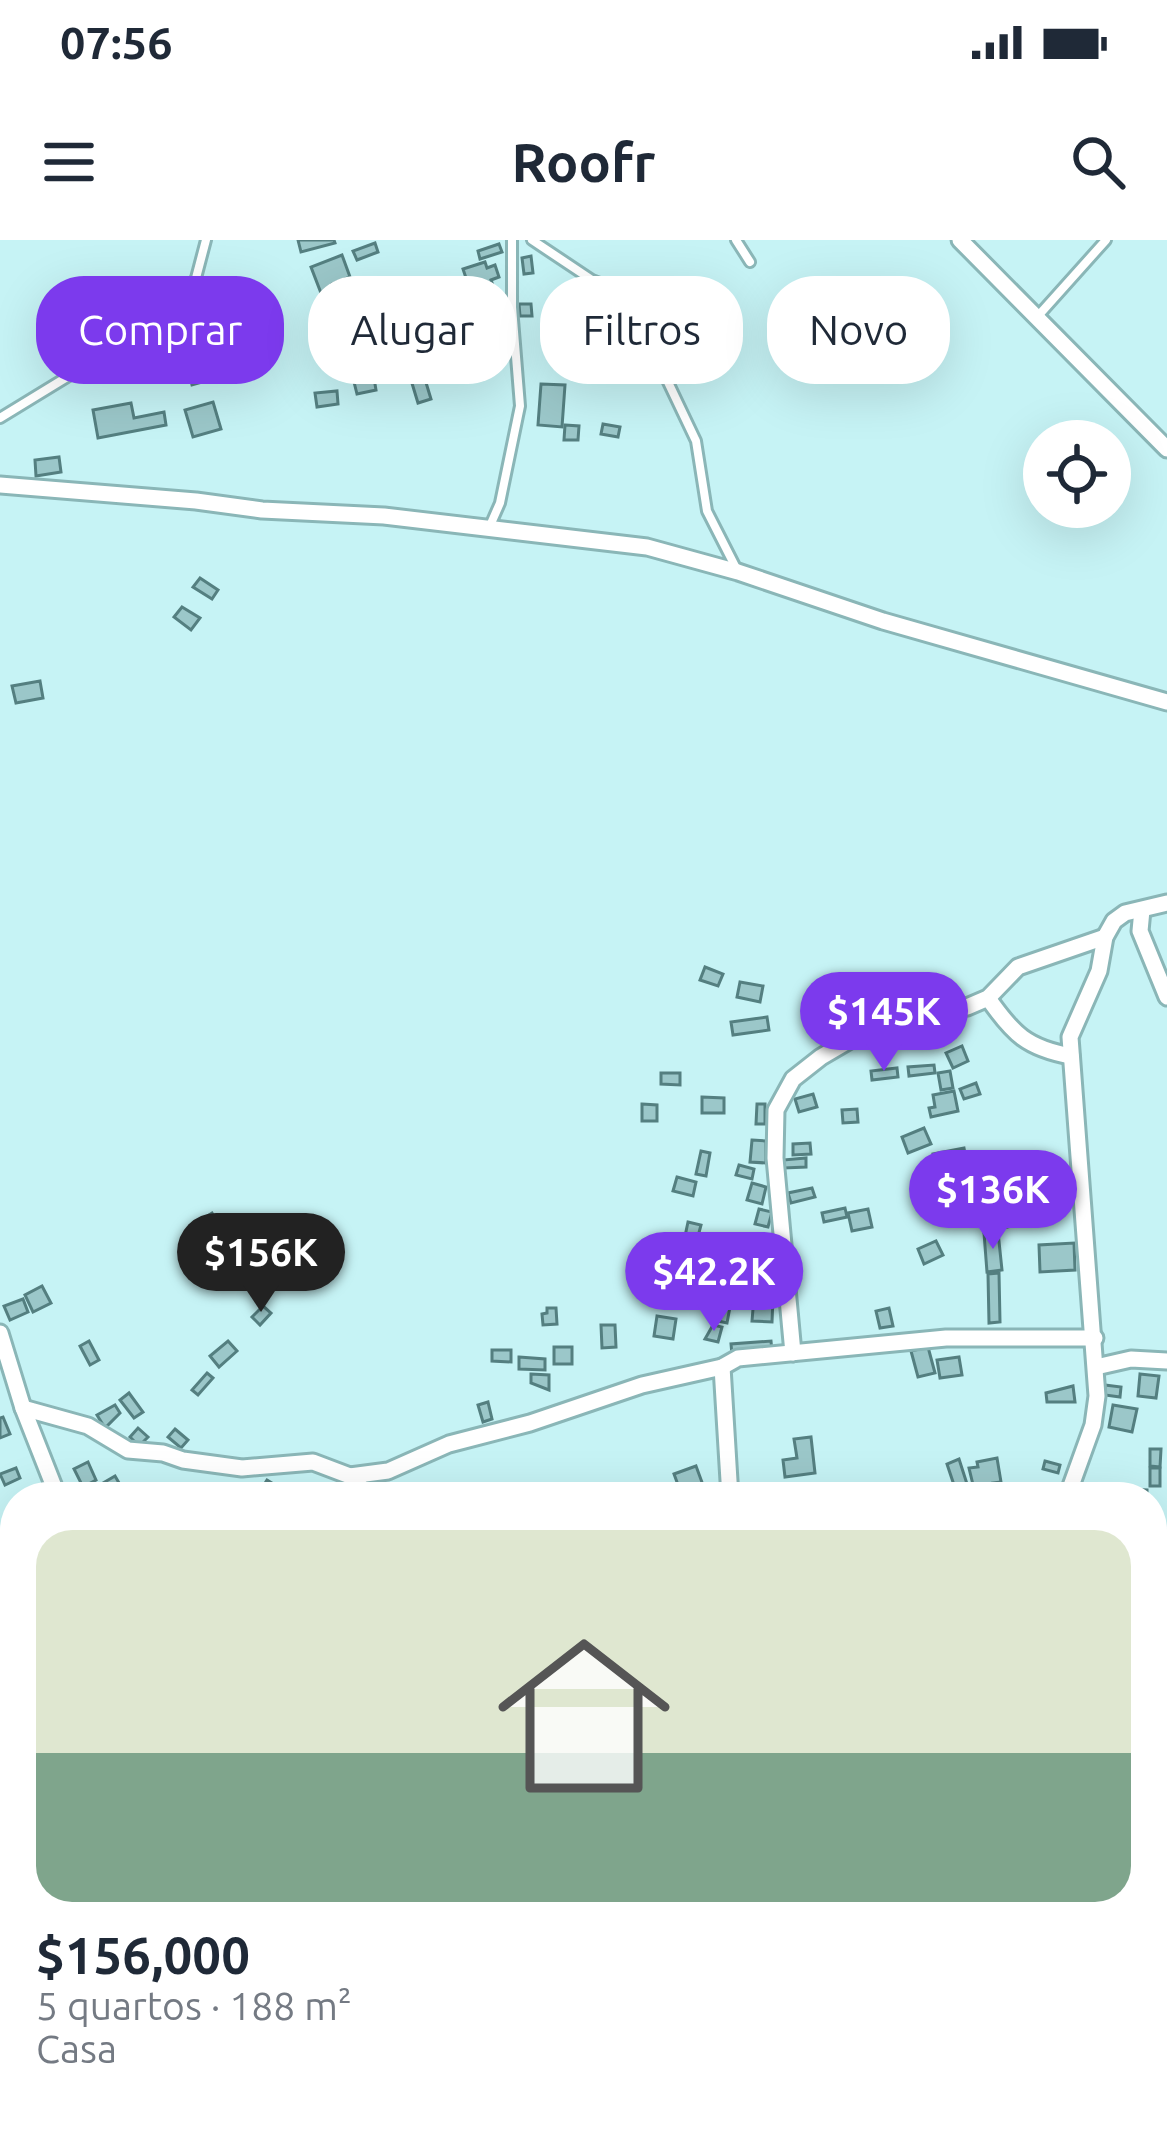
<!DOCTYPE html>
<html lang="pt">
<meta charset="utf-8">
<style>
body{margin:0;font-family:Ubuntu,sans-serif;background:#f6f6f7;color:#1f2937;height:100vh;display:flex;flex-direction:column;font-size:45px;white-space:nowrap}
*{box-sizing:border-box;margin:0}
p{font-size:39px;color:#747a83}
.icon{flex:none;width:66px;height:66px;fill:none;stroke:currentColor;stroke-width:2;stroke-linecap:round;stroke-linejoin:round}
.map{position:relative;flex:1;overflow:hidden}
.sheet{position:absolute;left:0px;top:1242px;width:1167px;height:663px;display:flex;flex-direction:column;background:#fff;border-radius:48px 48px 0 0;box-shadow:0 12px 48px #0002}
.sheet>*{flex:none}
.guide{position:absolute;left:36px;top:36px;width:1095px;height:108px;display:flex;gap:24px}
.tools{position:absolute;left:1023px;top:180px;display:grid;gap:24px}
.tools a{display:grid;place-items:center;width:108px;height:108px;border-radius:50%;background:#fff;box-shadow:0 12px 48px #0002;font-size:60px}
.price{position:absolute;translate:-50% -102px;padding:0 27px;border-radius:42px;background:#7c3aed;color:#fff;font-size:39px;line-height:78px;filter:drop-shadow(0 3px 6px #0008)}
.price::after{content:'';position:absolute;left:50%;top:72px;width:36px;height:27px;margin-left:-18px;background:inherit;clip-path:polygon(0 0,100% 0,50% 100%)}
.price.active{background:#222;color:#fff}
ul{padding:0;list-style:none}
li{display:grid;align-content:center;gap:24px;height:636px;padding:0 36px}
li+li{border-top:3px solid #e0e1e3}
li span{display:grid;place-items:center;height:372px;border-radius:36px;color:#555}
li>.icon{margin-inline-start:auto}
span .icon{width:216px;height:216px;fill:#fffc;stroke-width:1}
li b{font-size:51px}
.tag{padding:0 42px;border-radius:48px;background:#fff;box-shadow:0 12px 48px #0002;font-size:42px;line-height:108px}
.tag.active{background:#7c3aed;color:#fff}
.status{display:flex;justify-content:space-between;align-items:center;height:84px;padding:0 60px;background:#fff;direction:ltr}
.status svg{height:33px;fill:currentColor}
header{display:flex;justify-content:space-between;align-items:center;height:156px;padding:0 36px;background:#fff;font-size:54px;font-weight:600}
.map>svg:first-child{display:block}
.building{fill:#9bc7c9;stroke:#547f80;stroke-width:3}
.lines{fill:none;stroke-linecap:round;stroke-linejoin:round}
.lane-casing{stroke:#8ab6b7;stroke-width:14}
.street-casing{stroke:#8ab6b7;stroke-width:21}
.lane{stroke:#fff;stroke-width:8}
.street{stroke:#fff;stroke-width:15}
</style>
<div class="status"><b>07:56</b><svg viewBox="0 0 49 12"><path d="M0 12V9h3v3zM5 12V6h3v6zM10 12V3h3v9zM15 12V0h3v12zM26 1h20v11H26zM47 4h2v5h-2z"/></svg></div>
<header><svg class="icon" aria-label="menu" viewBox="0 0 24 24"><path d="M4 6h16M4 12h16M4 18h16"/></svg>Roofr<svg class="icon" aria-label="search" viewBox="0 0 24 24"><circle cx="10" cy="10" r="6"/><path d="M15 15l6 6"/></svg></header>
<div class="map">
<svg width="1167" height="1903" viewBox="0 0 1167 1903">
<rect width="100%" height="100%" fill="#c6f3f5"/>
<g class="building">
<path d="M298 0H334L335 3 301 12Z"/>
<path d="M375 3 378 12 357 20 353 11Z"/>
<path d="M499 4 502 12 480 19 478 11Z"/>
<path d="M342 15 350 37 332 44 335 51 352 45 356 55 326 66 311 27Z"/>
<path d="M531 16 533 33 524 34 522 18Z"/>
<path d="M485 22 487 28 495 25 499 37 491 40 494 48 472 56 463 29Z"/>
<path d="M519 64H531L532 76H520Z"/>
<path d="M202 122 206 141 192 145 190 137 196 136 193 124Z"/>
<path d="M447 128 449 138 434 141 432 131Z"/>
<path d="M424 136 431 159 418 163 411 140Z"/>
<path d="M374 138 376 150 357 154 354 142Z"/>
<path d="M541 144 565 145 562 187 538 185Z"/>
<path d="M337 151 338 164 317 167 315 153Z"/>
<path d="M213 162 221 189 193 197 185 170Z"/>
<path d="M131 163 134 178 164 172 166 185 98 198 93 170Z"/>
<path d="M603 184 620 187 618 197 601 194Z"/>
<path d="M565 185 579 186 578 200H564Z"/>
<path d="M59 217 61 232 36 236 35 220Z"/>
<path d="M200 338 218 350 212 359 193 347Z"/>
<path d="M182 367 200 378 191 390 174 377Z"/>
<path d="M40 441 43 458 16 463 12 446Z"/>
<path d="M705 727 723 734 718 746 700 740Z"/>
<path d="M740 742 763 746 760 762 737 757Z"/>
<path d="M767 777 769 790 733 795 731 782Z"/>
<path d="M962 806 968 821 953 828 946 813Z"/>
<path d="M934 825 935 833 909 836 908 827Z"/>
<path d="M897 828 898 837 872 840 871 831Z"/>
<path d="M950 831 953 848 941 850 938 833Z"/>
<path d="M661 833H680V845L661 844Z"/>
<path d="M976 843 980 854 964 859 960 849Z"/>
<path d="M954 851 958 871 931 877 929 868 935 867 933 855Z"/>
<path d="M813 854 817 867 799 872 795 859Z"/>
<path d="M702 857 724 858V873H702Z"/>
<path d="M642 864 657 865V881H642Z"/>
<path d="M757 864H765V884H756Z"/>
<path d="M857 869 858 882 843 883 842 870Z"/>
<path d="M924 888 931 904 908 913 902 897Z"/>
<path d="M752 900 766 901V923L750 922Z"/>
<path d="M810 903 811 914 793 915V904Z"/>
<path d="M964 908 968 930 949 933 946 919 934 921 933 914Z"/>
<path d="M701 911 710 913 706 936 696 934Z"/>
<path d="M806 918V927L784 928 783 920Z"/>
<path d="M739 925 754 929 752 939 736 935Z"/>
<path d="M677 937 696 942 693 956 673 951Z"/>
<path d="M752 943 766 947 762 964 747 960Z"/>
<path d="M812 948 815 957 791 963 788 953Z"/>
<path d="M997 956 1000 971 1018 967 1021 984 984 992 977 960Z"/>
<path d="M845 968 847 977 824 982 822 973Z"/>
<path d="M759 969 772 972 768 987 755 984Z"/>
<path d="M868 969 872 987 852 991 848 973Z"/>
<path d="M212 973 217 981 205 989 200 981Z"/>
<path d="M688 982 701 985 696 1004 684 1001Z"/>
<path d="M998 992 1002 1030 987 1032 984 993Z"/>
<path d="M256 1001 267 1012 261 1018 250 1007Z"/>
<path d="M936 1001 943 1015 924 1024 918 1009Z"/>
<path d="M683 1002 697 1005 694 1019 680 1016Z"/>
<path d="M1074 1003 1075 1030 1040 1032 1039 1005Z"/>
<path d="M760 1004 772 1006 768 1028 756 1025Z"/>
<path d="M717 1014 733 1016 732 1026 716 1025Z"/>
<path d="M737 1014 754 1017 752 1031 735 1029Z"/>
<path d="M671 1032 685 1035 682 1054 667 1051Z"/>
<path d="M999 1033 1000 1082 989 1083 988 1034Z"/>
<path d="M42 1046 51 1063 33 1072 25 1055Z"/>
<path d="M754 1057 773 1058 772 1082 752 1081Z"/>
<path d="M23 1059 28 1072 10 1080 4 1066Z"/>
<path d="M721 1065 730 1067 727 1083 718 1081Z"/>
<path d="M263 1066 271 1073 260 1085 252 1077Z"/>
<path d="M547 1068H556L557 1084 543 1085 542 1074 547 1073Z"/>
<path d="M889 1068 893 1086 880 1088 876 1071Z"/>
<path d="M657 1076 676 1079 673 1099 654 1096Z"/>
<path d="M601 1085H615L616 1107 602 1108Z"/>
<path d="M713 1085 722 1087 718 1102 705 1099Z"/>
<path d="M89 1101 99 1120 90 1125 80 1106Z"/>
<path d="M228 1101 237 1111 219 1127 210 1116Z"/>
<path d="M771 1101 772 1112 732 1115 731 1104Z"/>
<rect x="554" y="1107" width="18" height="17"/>
<path d="M928 1107 935 1133 918 1137 911 1111Z"/>
<path d="M492 1110H511V1122L492 1121Z"/>
<path d="M519 1117 545 1119V1130L519 1129Z"/>
<path d="M959 1117 962 1135 940 1138 937 1120Z"/>
<path d="M207 1133 213 1138 198 1155 192 1150Z"/>
<path d="M531 1134 549 1135V1150L531 1143Z"/>
<path d="M1140 1134 1159 1136 1156 1158 1138 1156Z"/>
<path d="M1105 1145 1121 1147 1120 1157 1105 1155Z"/>
<path d="M1073 1146 1075 1162H1047L1046 1153Z"/>
<path d="M129 1153 143 1172 134 1178 120 1160Z"/>
<path d="M488 1162 492 1179 483 1182 478 1165Z"/>
<path d="M115 1165 120 1173 105 1188 97 1175Z"/>
<path d="M1113 1165 1137 1169 1132 1192 1109 1187Z"/>
<path d="M3 1177 10 1194 0 1198V1178Z"/>
<path d="M138 1188 148 1197 139 1206 130 1197Z"/>
<path d="M175 1189 188 1200 181 1208 168 1197Z"/>
<path d="M811 1197 815 1233 785 1237 783 1220 797 1218 794 1199Z"/>
<path d="M1150 1209H1161L1160 1227 1150 1226Z"/>
<path d="M997 1218 1001 1242 993 1243 995 1249 975 1253 969 1228 978 1227 977 1222Z"/>
<path d="M959 1219 968 1247 956 1251 947 1224Z"/>
<path d="M1045 1221 1060 1225 1058 1233 1043 1229Z"/>
<path d="M88 1222 96 1240 83 1247 74 1229Z"/>
<path d="M696 1226 703 1245 681 1253 674 1234Z"/>
<path d="M16 1228 20 1238 5 1245 0 1234Z"/>
<rect x="1150" y="1228" width="10" height="18"/>
<path d="M115 1236 126 1255 121 1257H111L103 1243Z"/>
<path d="M267 1240 280 1248 275 1257 260 1251Z"/>
<path d="M435 1244 437 1257H417L416 1245Z"/>
<path d="M1125 1249 1147 1250V1257H1125Z"/>
<path d="M15 1532V1553H1L0 1540Z"/>
<path d="M1167 1536V1549L1158 1551 1163 1571 1154 1573 1152 1540Z"/>
<path d="M1167 1800V1828L1166 1829 1155 1806Z"/>
<path d="M352 1890H375L379 1903H361L360 1899 355 1900Z"/>
<path d="M552 1890 558 1903H546L540 1892Z"/>
<path d="M865 1890 868 1893 876 1890 883 1899 878 1903H854L852 1900Z"/>
</g>
<g class="lines">
<g class="lane-casing">
<g id="lane">
<path d="M532 0 592 40 618 50 629 60 696 201 707 271 736 328"/>
<path d="M736 0 750 22"/>
<path d="M1038 76 1106 0"/>
<path d="M0 178 175 71 196 38 206 0"/>
<path d="M489 288 500 263 520 166 512 67V0"/>
</g>
</g>
<g class="street-casing">
<g id="street">
<path d="M960 0 1167 209"/>
<path d="M0 245 196 261 262 270 384 276 647 307 738 332 883 381 1167 462"/>
<path d="M1142 670 1140 691 1167 757"/>
<path d="M988 758C1013 794 1027 808 1071 816"/>
<path d="M0 1093 23 1168 58 1257"/>
<path d="M793 1113 775 918 776 870 793 839 821 817 862 793 931 772 967 767 988 758 1018 727 1105 697"/>
<path d="M722 1127 730 1257"/>
<path d="M1096 1127 1131 1119 1167 1121"/>
<path d="M23 1168 88 1186 128 1210 163 1213 183 1220 242 1228 313 1222 350 1236 371 1257"/>
<path d="M350 1236 388 1231 449 1204 530 1183 642 1145 722 1127 738 1118 946 1098H1095"/>
<path d="M1067 1257 1093 1185 1097 1156 1070 797 1099 731 1105 697 1114 681 1125 673 1167 663"/>
<path d="M0 1350 15 1345"/>
<path d="M1152 1675 1167 1670"/>
<path d="M887 1890 894 1903"/>
<path d="M467 1903 487 1890"/>
</g>
</g>
<use href="#lane" class="lane"/>
<use href="#street" class="street"/>
</g>
</svg>
<div class="tools">
<a><svg class="icon" aria-label="locate" viewBox="0 0 24 24"><circle cx="12" cy="12" r="6"/><path d="M12 2v4M12 18v4M2 12h4M18 12h4"/></svg></a>
</div>
<b class="price" style="left:884px;top:834px">$145K</b>
<b class="price" style="left:993px;top:1012px">$136K</b>
<b class="price active" style="left:261px;top:1075px">$156K</b>
<b class="price" style="left:714px;top:1094px">$42.2K</b>
<div class="guide">
<a class="tag active">Comprar</a>
<a class="tag">Alugar</a>
<a class="tag">Filtros</a>
<a class="tag">Novo</a>
</div>
<section class="sheet">
<ul>
<li><span style="background:linear-gradient(#dfe7d0 60%,#7fa58c 0)"><svg class="icon" aria-label="home" viewBox="0 0 24 24"><path d="M3 11l9-7 9 7M6 9v11h12V9"/></svg></span><div><b>$156,000</b><p>5 quartos · 188 m²</p><p>Casa</p></div></li>
</ul>
</section>
</div>
